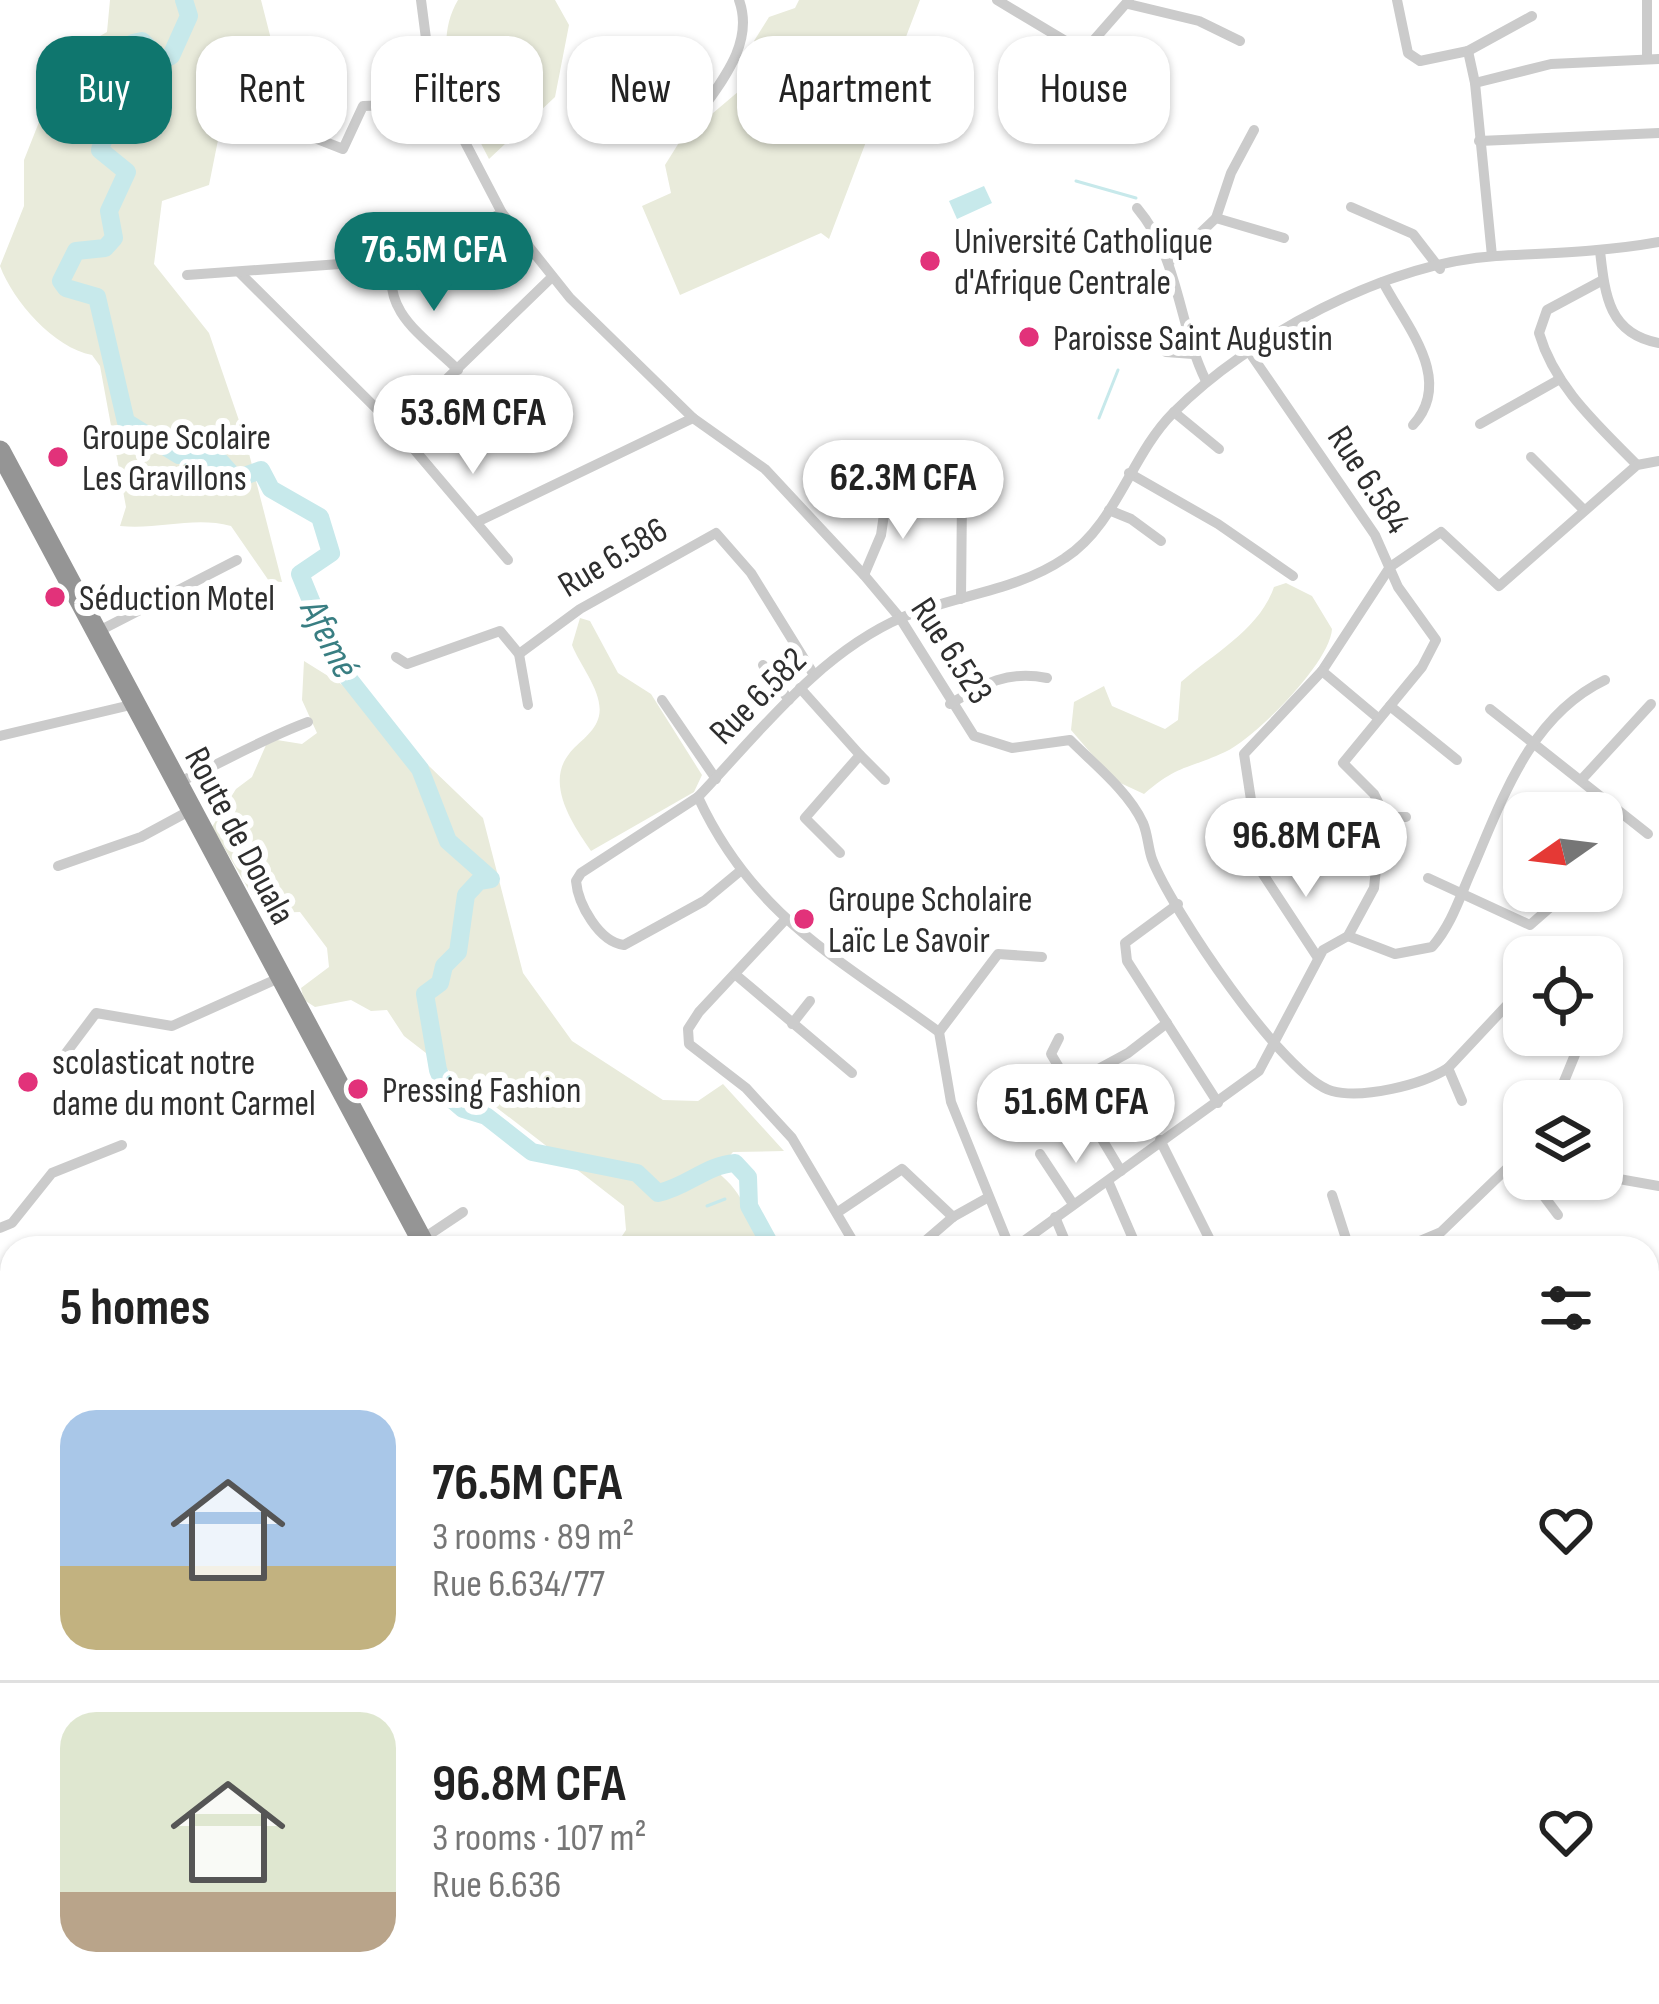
<!DOCTYPE html>
<meta charset="utf-8">
<style>
body{margin:0;font-family:"Sofia Sans Condensed",sans-serif;background:#f6f6f6;color:#222;height:100vh;display:flex;flex-direction:column;font-size:45px;white-space:nowrap}
*{box-sizing:border-box;margin:0}
p{font-size:39px;color:#767676}
.icon{flex:none;width:66px;height:66px;fill:none;stroke:currentColor;stroke-width:2;stroke-linecap:round;stroke-linejoin:round}
.map{position:relative;flex:1;overflow:hidden}
.details{position:absolute;left:0px;top:1236px;width:1659px;height:768px;display:flex;flex-direction:column;background:#fff;border-radius:36px 36px 0 0;box-shadow:0 3px 9px #0004}
.details>*{flex:none}
.hud{position:absolute;left:36px;top:36px;width:1587px;height:108px;display:flex;gap:24px}
.needle{width:78px;rotate:256deg}
.buttons{position:absolute;left:1503px;top:792px;display:grid;gap:24px}
.buttons a{display:grid;place-items:center;width:120px;height:120px;border-radius:24px;background:#fff;box-shadow:0 3px 9px #0004;font-size:60px}
.price{position:absolute;translate:-50% -102px;padding:0 27px;border-radius:42px;background:#fff;color:#222;font-size:39px;line-height:78px;filter:drop-shadow(0 3px 6px #0008)}
.price::after{content:'';position:absolute;left:50%;top:72px;width:36px;height:27px;margin-left:-18px;background:inherit;clip-path:polygon(0 0,100% 0,50% 100%)}
.price.active{background:#0f766e;color:#fff}
ul{padding:0;list-style:none}
li{display:flex;align-items:center;gap:36px;height:300px;padding:0 60px}
li+li{border-top:3px solid #e0e0e0}
li span{display:grid;place-items:center;flex:none;width:336px;height:240px;border-radius:36px;color:#555}
li>.icon{margin-inline-start:auto}
span .icon{width:144px;height:144px;fill:#fffc;stroke-width:1}
li b{font-size:51px}
h2{display:flex;justify-content:space-between;align-items:center;height:144px;padding:0 60px;font-size:51px}
.pill{padding:0 42px;border-radius:36px;background:#fff;box-shadow:0 3px 9px #0004;font-size:42px;line-height:108px}
.pill.active{background:#0f766e;color:#fff}
.map>svg:first-child{display:block}
.green{fill:#e9ebdb}
.water{fill:#c7e9eb}
.lines{fill:none;stroke-linecap:round;stroke-linejoin:round}
.stream{stroke:#c7e9eb;stroke-width:3}
.river{stroke:#c7e9eb;stroke-width:18}
.street{stroke:#cbcbcb;stroke-width:10}
.highway{stroke:#959595;stroke-width:21}
.poi-dot{fill:#e2327a;stroke:#fff;stroke-width:4.5}
.labels{text-anchor:middle;stroke-width:12;stroke-linejoin:round;paint-order:stroke}
.poi-label{font-size:36px;fill:#2e2e2e;stroke:#fff;text-anchor:start}
.street-label{font-size:36px;fill:#2e2e2e;stroke:#fff}
.water-label{font-size:39px;font-style:italic;fill:#397e82;stroke:#fff}
</style>
<div class="map">
<svg width="1659" height="2004" viewBox="0 0 1659 2004">
<rect width="100%" height="100%" fill="#fff"/>
<g class="green">
<path d="M110 0H261L274 51 224 110 209 185 162 201 154 264 209 333 245 438 282 582 269 581 231 526C194 516 158 530 120 526L126 507 100 366 92 355C54 348 13 301 0 266L24 206V160L45 107 49 65 107 32Z"/>
<path d="M458 0H555L569 25 555 97 489 159C465 111 427 53 458 0Z"/>
<path d="M799 0H920L829 239 821 233 680 295 642 206 671 193 665 165 680 141 739 91 754 98 763 94 779 60 758 49 754 41 769 17 795 8Z"/>
<path d="M1286 583 1312 596 1332 629C1330 663 1255 738 1225 752 1186 770 1179 764 1144 794L1114 780 1071 730 1074 702 1104 686 1112 706 1165 729 1178 720 1181 682C1214 653 1259 630 1274 587Z"/>
<path d="M580 618 590 621 618 673 651 694 702 775 694 792 591 851C573 825 545 784 569 754 579 741 595 733 599 716 604 693 580 666 572 645Z"/>
<path d="M304 661 349 689 483 818 523 973 572 1041 663 1100 698 1101 723 1084 784 1151 733 1152 716 1171C749 1197 744 1216 766 1248H614L626 1230 624 1206 404 1036 387 1010 371 1011 351 1000 315 1007 304 1000 301 988 329 967 327 948 300 912 269 913 259 907 212 827 236 789 252 777 266 745 277 740 302 744 317 733 302 700Z"/>
<path d="M12 1278V1381L0 1387V1280Z"/>
<path d="M539 1992H700L713 2004H526Z"/>
<path d="M776 1992H853L839 2004H776Z"/>
<path d="M913 1992H1081L1083 2004H928L926 1995Z"/>
</g>
<path class="water" d="M984 186 992 203 957 219 949 201Z"/>
<g class="lines">
<g class="stream">
<path d="M1076 181 1136 198"/>
<path d="M1075 278 1135 273 1146 296 1170 291"/>
<path d="M1099 418 1118 370"/>
<path d="M707 1206 725 1199"/>
<path d="M657 1248H660"/>
<path d="M1192 2004 1221 1994"/>
<path d="M1474 2004 1492 1992"/>
</g>
<g class="river">
<path d="M184 0 189 16 171 56 162 60 142 41 133 43C134 54 142 60 144 69 151 108 107 118 100 150L127 172 109 211 114 238 105 248 76 251 61 281 66 288 97 297 126 422 179 455 217 458 236 479 261 470 271 489 320 517 331 553 300 574 337 664 420 769 448 841 491 879 479 881 466 895 458 952 444 966 440 983 425 994 438 1070 449 1097 463 1109 486 1116 532 1152 637 1173 658 1193C687 1187 706 1165 735 1163L748 1177 749 1206 772 1248"/>
<path d="M804 2004 822 1992"/>
</g>
<g class="street">
<path d="M421 0 431 77 502 213 570 298 693 418 765 469 864 575 900 618 974 736 1012 748 1070 740C1094 764 1129 792 1143 823 1148 835 1148 848 1152 859 1170 907 1284 1078 1332 1091 1363 1099 1422 1085 1448 1068L1462 1101"/>
<path d="M997 0 1114 70 1143 131"/>
<path d="M1397 0 1408 53 1420 61 1468 51 1532 16"/>
<path d="M1128 4 1199 21 1240 41"/>
<path d="M1086 49 1129 0"/>
<path d="M1468 51 1475 83"/>
<path d="M1647 59V0"/>
<path d="M259 116 343 149 363 106 396 105 434 85"/>
<path d="M696 118C720 83 755 44 739 0"/>
<path d="M1479 141 1659 133"/>
<path d="M1351 207 1413 234 1440 269"/>
<path d="M1137 208C1180 259 1177 321 1206 381"/>
<path d="M1216 218 1284 238"/>
<path d="M1600 251C1605 296 1609 334 1659 343"/>
<path d="M1492 256 1475 83 1551 64 1659 59"/>
<path d="M395 260C378 311 426 338 458 370"/>
<path d="M1172 260 1216 218 1231 173 1254 130"/>
<path d="M240 273 396 428 551 278"/>
<path d="M187 275 395 260 438 246 502 213"/>
<path d="M1603 280 1547 310 1539 333C1555 388 1599 426 1637 465"/>
<path d="M1383 282C1405 325 1455 379 1413 425"/>
<path d="M1166 352 1193 354"/>
<path d="M1174 412 1219 449"/>
<path d="M1480 424 1560 379"/>
<path d="M396 428 508 560"/>
<path d="M1531 457 1584 510"/>
<path d="M1129 473 1218 524 1293 576"/>
<path d="M1109 510 1131 519 1161 541"/>
<path d="M479 521 693 418"/>
<path d="M864 575 881 535 887 494"/>
<path d="M961 599 962 496"/>
<path d="M97 632 237 560"/>
<path d="M519 654 580 609 716 533 751 573 814 675"/>
<path d="M396 657 407 664 500 631 519 654 528 705"/>
<path d="M763 665 789 700"/>
<path d="M800 688 860 755 805 818 840 853"/>
<path d="M662 700 716 779"/>
<path d="M950 704C984 684 1007 670 1047 678"/>
<path d="M1390 706 1457 760"/>
<path d="M1490 709 1648 834"/>
<path d="M1378 718 1322 671 1390 567 1441 532 1499 586 1637 465 1659 461"/>
<path d="M0 736 135 704"/>
<path d="M860 755 885 780"/>
<path d="M1583 778 1651 704"/>
<path d="M177 783C222 763 262 739 308 722"/>
<path d="M698 797 581 873 576 881C578 904 599 942 624 945L704 901 739 872"/>
<path d="M1253 813 1244 754 1322 671"/>
<path d="M1382 817H1406"/>
<path d="M1257 865 1318 958"/>
<path d="M58 866 141 837 191 810"/>
<path d="M1428 878 1530 925 1562 897"/>
<path d="M1178 904 1125 943 1127 961 1218 1103"/>
<path d="M784 921 699 1012 688 1029 689 1044 746 1088 792 1138 857 1248"/>
<path d="M1348 936 1395 954 1432 947C1453 923 1461 893 1474 865 1504 794 1532 715 1605 680"/>
<path d="M736 975 852 1073"/>
<path d="M792 1024 810 1001"/>
<path d="M939 1032 998 954 1042 957"/>
<path d="M1059 1038 1051 1054 1121 1171"/>
<path d="M60 1061 96 1013 172 1026 279 978"/>
<path d="M1448 1068 1524 987"/>
<path d="M1069 1085 1128 1053 1167 1023"/>
<path d="M1559 1095 1576 1101"/>
<path d="M1556 1101 1583 1035"/>
<path d="M1602 1110 1605 1111"/>
<path d="M1160 1140 1214 1248"/>
<path d="M1040 1154 1073 1204"/>
<path d="M1602 1176 1659 1186"/>
<path d="M1531 1179 1558 1215"/>
<path d="M1108 1181 1137 1248"/>
<path d="M1332 1195 1349 1248"/>
<path d="M838 1212 902 1169 953 1217"/>
<path d="M1055 1217 1068 1248"/>
<path d="M0 1228 12 1223 52 1173 122 1145"/>
<path d="M421 1240 463 1212"/>
<path d="M503 1248 522 1242 545 1248"/>
<path d="M917 1248 953 1217 987 1198"/>
<path d="M1010 1248 951 1102 939 1032C838 958 753 916 698 797 759 733 819 653 903 617 955 595 1017 591 1065 558 1116 525 1131 455 1173 413 1249 336 1387 263 1496 256 1551 253 1604 252 1659 242"/>
<path d="M1014 1248 1259 1071 1323 950 1348 936 1374 888 1382 810 1374 794 1343 763 1422 667 1436 640 1398 587 1375 535 1250 353"/>
<path d="M1403 1248 1441 1232 1524 1152"/>
<path d="M1647 1551 1659 1557"/>
<path d="M1647 1613 1659 1608"/>
<path d="M0 1666 12 1669"/>
<path d="M1647 1688 1659 1716"/>
<path d="M0 1857 12 1871"/>
<path d="M1096 1992 1097 2004"/>
<path d="M1400 1992 1409 2004"/>
<path d="M1533 1992 1541 2004"/>
<path d="M513 2004 524 1992"/>
<path d="M847 2004 874 1992"/>
<path d="M1247 2004 1268 1992"/>
</g>
<g class="highway">
<path d="M0 451 426 1248"/>
<path d="M783 2004 784 1992"/>
</g>
</g>
<g class="poi-dot">
<circle cx="930" cy="261" r="12"/>
<circle cx="1029" cy="337" r="12"/>
<circle cx="58" cy="457" r="12"/>
<circle cx="55" cy="597" r="12"/>
<circle cx="804" cy="919" r="12"/>
<circle cx="28" cy="1082" r="12"/>
<circle cx="358" cy="1089" r="12"/>
</g>
<g class="labels">
<g class="poi-label">
<text x="954" y="253">Université Catholique<tspan x="954" dy="41">d'Afrique Centrale</tspan></text>
<text x="1053" y="350">Paroisse Saint Augustin</text>
<text x="82" y="449">Groupe Scolaire<tspan x="82" dy="41">Les Gravillons</tspan></text>
<text x="79" y="610">Séduction Motel</text>
<text x="828" y="911">Groupe Scholaire<tspan x="828" dy="41">Laïc Le Savoir</tspan></text>
<text x="52" y="1074">scolasticat notre<tspan x="52" dy="41">dame du mont Carmel</tspan></text>
<text x="382" y="1102">Pressing Fashion</text>
</g>
<g class="street-label">
<text transform="translate(1370 479) rotate(57)" y="13">Rue 6.584</text>
<text transform="translate(612 556) rotate(-31)" y="13">Rue 6.586</text>
<text transform="translate(953 650) rotate(57)" y="13">Rue 6.523</text>
<text transform="translate(757 695) rotate(-45)" y="13">Rue 6.582</text>
<text transform="translate(241 835) rotate(62)" y="13">Route de Douala</text>
</g>
<g class="water-label">
<text transform="translate(331 638) rotate(63)" y="14">Afemé</text>
</g>
</g>
</svg>
<div class="buttons">
<a><svg class="needle" viewBox="-14 -14 28 28"><path d="M0-13l5 13h-10z" fill="#e53935"/><path d="M0 13l5-13h-10z" fill="#767676"/></svg></a>
<a><svg class="icon" aria-label="locate" viewBox="0 0 24 24"><circle cx="12" cy="12" r="6"/><path d="M12 2v4M12 18v4M2 12h4M18 12h4"/></svg></a>
<a><svg class="icon" aria-label="layers" viewBox="0 0 24 24"><path d="M12 4l9 5-9 5-9-5zM3 14l9 5 9-5"/></svg></a>
</div>
<b class="price active" style="left:434px;top:314px">76.5M CFA</b>
<b class="price" style="left:473px;top:477px">53.6M CFA</b>
<b class="price" style="left:903px;top:542px">62.3M CFA</b>
<b class="price" style="left:1306px;top:900px">96.8M CFA</b>
<b class="price" style="left:1076px;top:1166px">51.6M CFA</b>
<div class="hud">
<a class="pill active">Buy</a>
<a class="pill">Rent</a>
<a class="pill">Filters</a>
<a class="pill">New</a>
<a class="pill">Apartment</a>
<a class="pill">House</a>
</div>
<section class="details">
<h2>5 homes<svg class="icon" aria-label="filters" viewBox="0 0 24 24"><path d="M4 7h16M4 17h16"/><circle cx="9" cy="7" r="2"/><circle cx="15" cy="17" r="2"/></svg></h2>
<ul>
<li><span style="background:linear-gradient(#a9c7e8 65%,#c2b280 0)"><svg class="icon" aria-label="home" viewBox="0 0 24 24"><path d="M3 11l9-7 9 7M6 9v11h12V9"/></svg></span><div><b>76.5M CFA</b><p>3 rooms · 89 m²</p><p>Rue 6.634/77</p></div><svg class="icon" aria-label="heart" viewBox="0 0 24 24"><path d="M12 20l-8-8c-3-5 5-10 8-4 3-6 11-1 8 4z"/></svg></li>
<li><span style="background:linear-gradient(#dfe7d0 75%,#b9a48a 0)"><svg class="icon" aria-label="home" viewBox="0 0 24 24"><path d="M3 11l9-7 9 7M6 9v11h12V9"/></svg></span><div><b>96.8M CFA</b><p>3 rooms · 107 m²</p><p>Rue 6.636</p></div><svg class="icon" aria-label="heart" viewBox="0 0 24 24"><path d="M12 20l-8-8c-3-5 5-10 8-4 3-6 11-1 8 4z"/></svg></li>
</ul>
</section>
</div>
